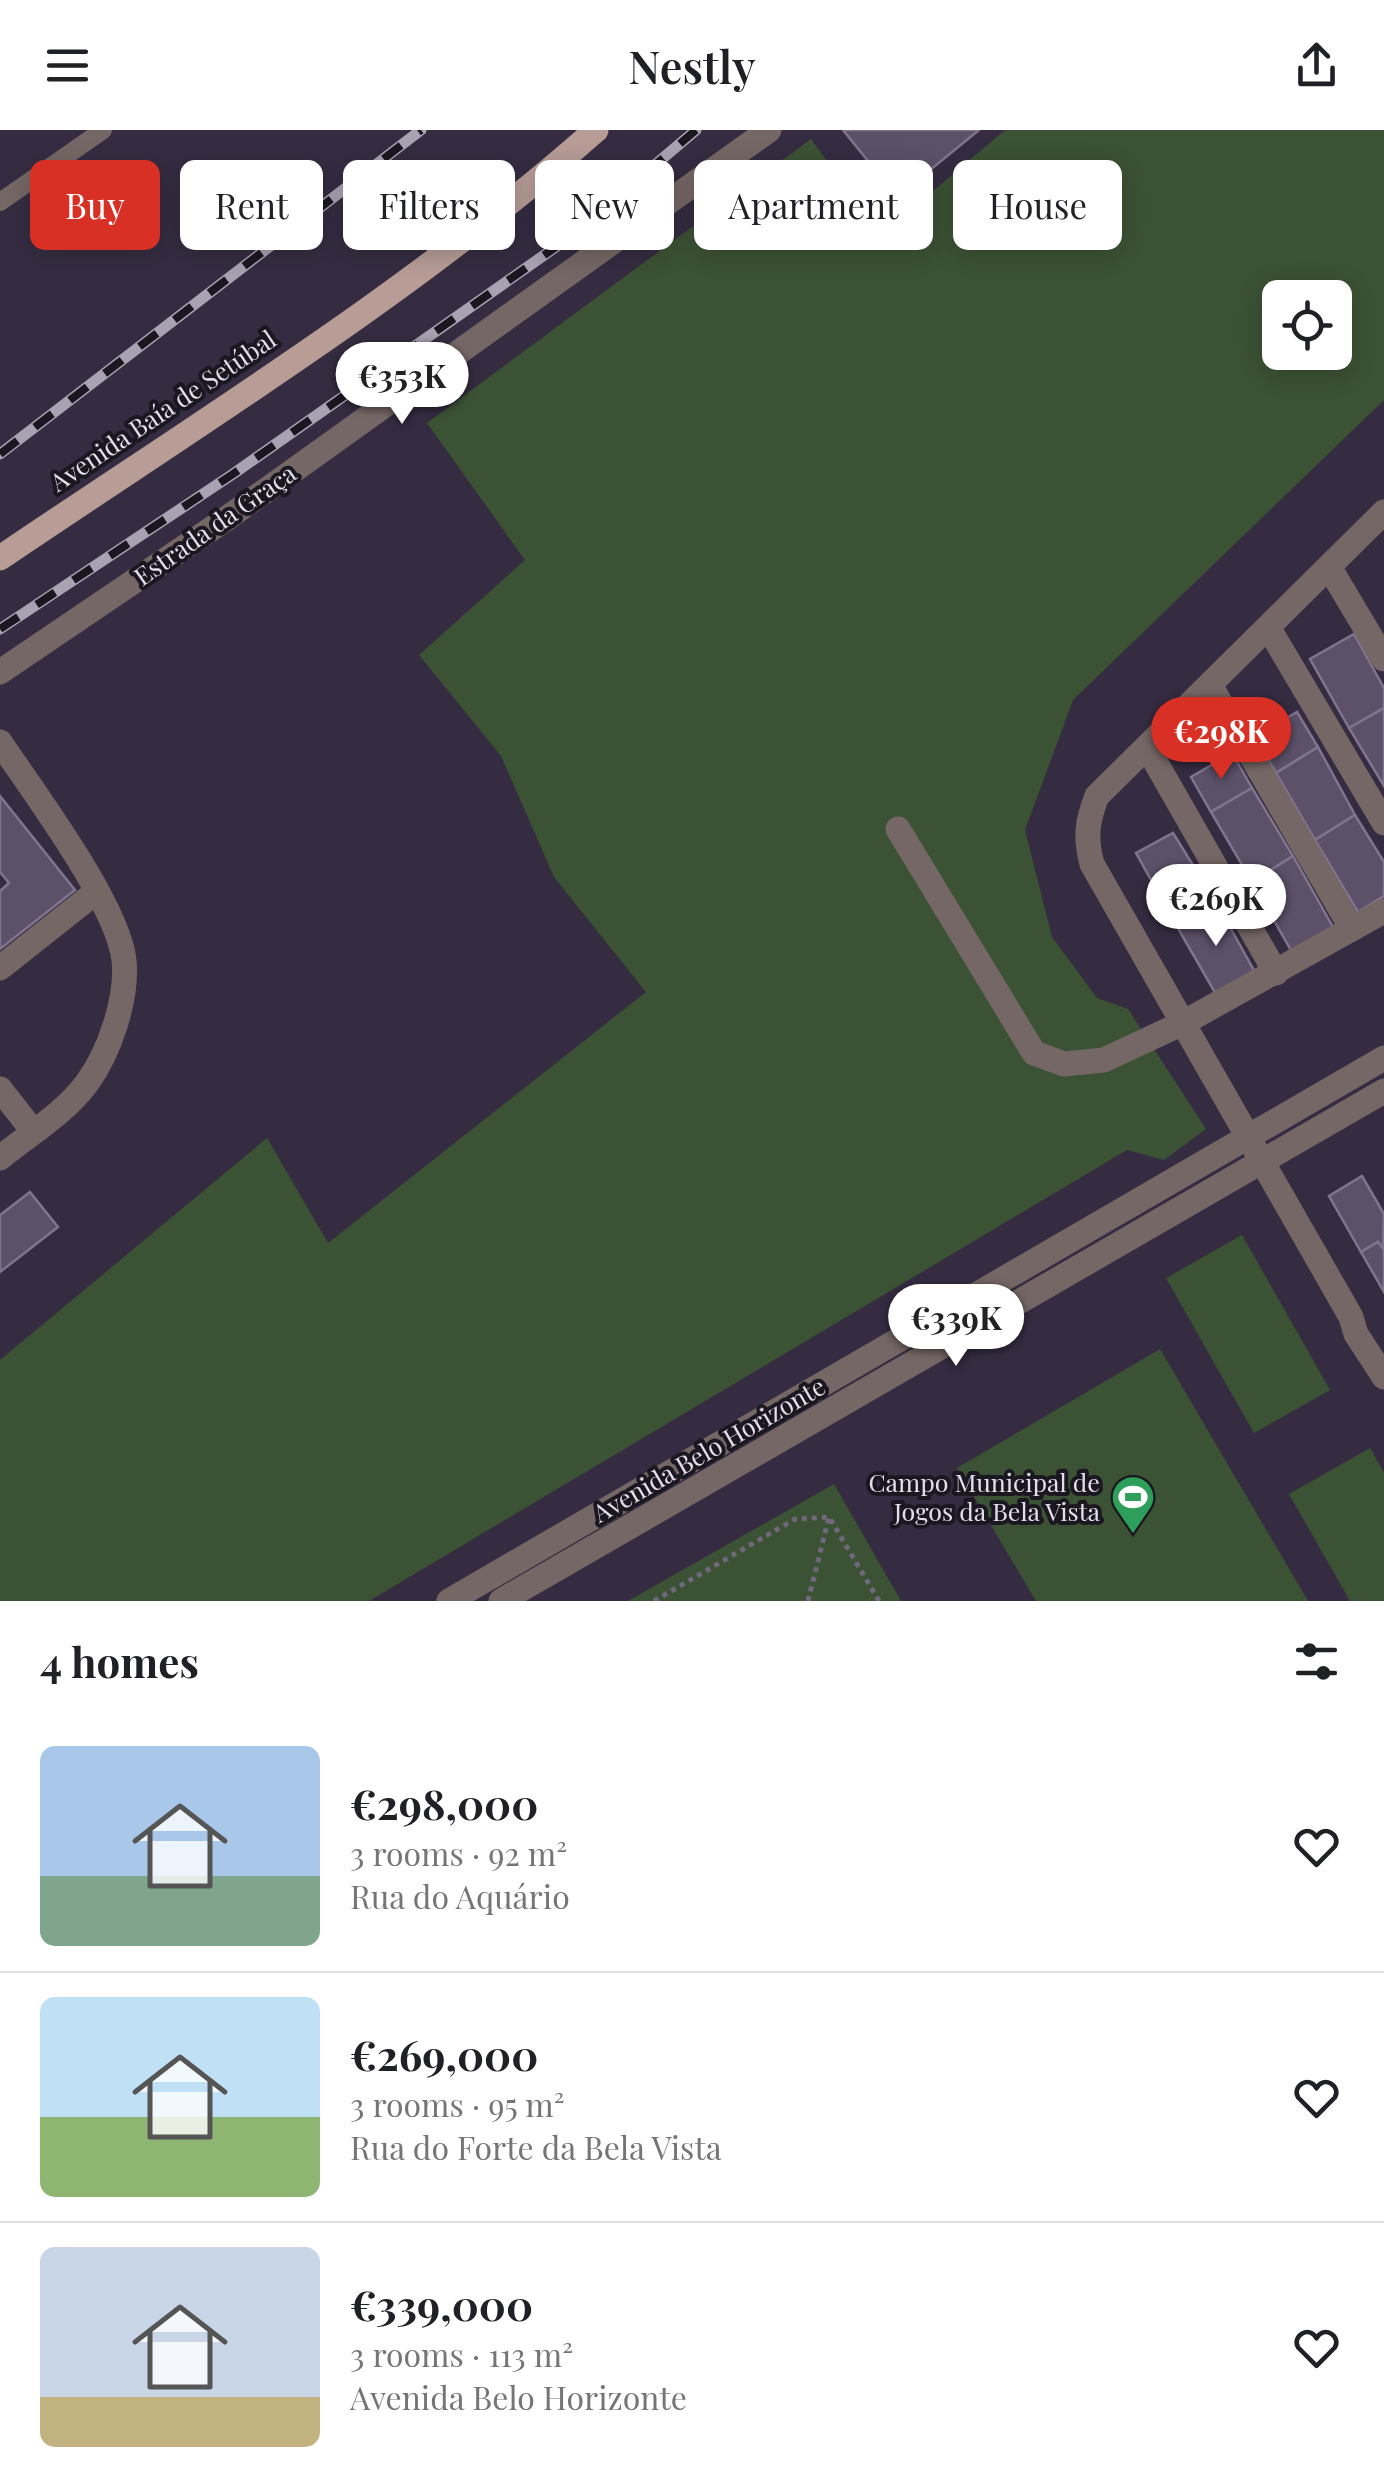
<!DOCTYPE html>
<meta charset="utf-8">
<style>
body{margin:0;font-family:"Playfair Display",serif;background:#f6f6f6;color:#202124;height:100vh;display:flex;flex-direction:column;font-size:38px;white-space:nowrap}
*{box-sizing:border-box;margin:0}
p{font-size:32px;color:#757577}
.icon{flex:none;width:55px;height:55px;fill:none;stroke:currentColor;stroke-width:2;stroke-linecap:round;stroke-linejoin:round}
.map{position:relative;height:1471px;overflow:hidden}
.panel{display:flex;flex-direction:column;background:#fff;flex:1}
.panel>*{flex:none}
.banner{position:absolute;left:30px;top:30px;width:1325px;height:90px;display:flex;gap:20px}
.tools{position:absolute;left:1262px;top:150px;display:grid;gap:20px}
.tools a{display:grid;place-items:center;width:90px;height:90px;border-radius:15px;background:#fff;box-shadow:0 5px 25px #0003;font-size:50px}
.price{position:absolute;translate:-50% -85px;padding:0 22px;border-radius:35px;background:#fff;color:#222;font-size:32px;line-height:65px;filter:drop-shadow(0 2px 5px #0008)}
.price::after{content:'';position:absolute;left:50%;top:60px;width:30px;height:22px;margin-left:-15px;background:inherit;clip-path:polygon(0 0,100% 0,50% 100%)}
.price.active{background:#d93025;color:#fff}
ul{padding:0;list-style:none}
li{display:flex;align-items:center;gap:30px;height:250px;padding:0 40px}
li+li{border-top:2px solid #e0e0e0}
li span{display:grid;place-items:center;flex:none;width:280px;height:200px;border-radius:15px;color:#555}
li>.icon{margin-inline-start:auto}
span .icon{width:120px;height:120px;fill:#fffc;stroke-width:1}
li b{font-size:42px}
h2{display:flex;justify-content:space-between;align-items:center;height:120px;padding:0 40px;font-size:42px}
.chip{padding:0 35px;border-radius:15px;background:#fff;box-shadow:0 5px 25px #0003;font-size:35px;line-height:90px}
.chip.active{background:#d93025;color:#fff}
header{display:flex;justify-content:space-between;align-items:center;height:130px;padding:0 40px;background:#fff;font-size:45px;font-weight:600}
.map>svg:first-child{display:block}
.green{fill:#3c5234;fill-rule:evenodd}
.building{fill:#5c5169;stroke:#80758e;stroke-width:2.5}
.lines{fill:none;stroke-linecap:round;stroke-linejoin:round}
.path{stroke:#70687b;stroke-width:5;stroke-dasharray:5 5;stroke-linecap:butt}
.service{stroke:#756765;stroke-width:18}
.pedestrian{stroke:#756765;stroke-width:25}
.minor{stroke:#756765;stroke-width:25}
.tertiary{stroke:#756765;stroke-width:25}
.primary{stroke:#b89d97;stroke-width:25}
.rail-casing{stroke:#a9a2b2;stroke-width:11}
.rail{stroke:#1b1720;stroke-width:8;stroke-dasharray:22;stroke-linecap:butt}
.labels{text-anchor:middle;stroke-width:8;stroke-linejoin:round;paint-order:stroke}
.street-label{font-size:25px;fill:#e4deec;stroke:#1b1720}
.poi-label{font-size:25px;fill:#e4deec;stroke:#1b1720;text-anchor:end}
</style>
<header><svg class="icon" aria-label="menu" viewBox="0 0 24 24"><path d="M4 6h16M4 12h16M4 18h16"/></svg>Nestly<svg class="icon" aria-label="share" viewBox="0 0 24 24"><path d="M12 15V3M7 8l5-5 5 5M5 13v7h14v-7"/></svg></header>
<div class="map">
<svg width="1384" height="1471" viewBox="0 0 1384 1471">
<rect width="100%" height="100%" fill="#352c41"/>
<g class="green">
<path d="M1005 0H1384V270L1073 570 1025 700 1052 807 1097 868 1128 879 1206 999 1164 1030 1127 1020 369 1471H0V1230L267 1008 328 1113 646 862 554 747 501 626 419 525 525 430 427 293 811 9 881 105ZM1280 168H1335V222H1280Z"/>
<path d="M1242 1105 1330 1260 1254 1303 1166 1148Z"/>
<path d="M1160 1219 1308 1471H1036L957 1338Z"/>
<path d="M1370 1318 1384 1343V1471H1350L1289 1364Z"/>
<path d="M834 1354 901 1471H628Z"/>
</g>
<g class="building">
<path d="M843 0H979L897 67Z"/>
<path d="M1354 504 1384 558V578L1349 598 1310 529Z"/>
<path d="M1384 578V656L1349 598Z"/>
<path d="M1297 582 1318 617 1276 643 1255 607Z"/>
<path d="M1318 617 1355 685 1315 710 1276 643Z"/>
<path d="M1232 623 1252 658 1211 682 1191 647Z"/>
<path d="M1252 658 1293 726 1252 752 1211 682Z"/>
<path d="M0 666 75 760 0 819V761L9 753 0 742Z"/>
<path d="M1355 685 1384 732V766L1358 782 1315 710Z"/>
<path d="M1173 703 1216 772 1176 795 1136 723Z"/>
<path d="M1293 726 1333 797 1292 822 1252 752Z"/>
<path d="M1216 772 1256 844 1217 866 1176 795Z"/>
<path d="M1362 1046 1384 1084 1383 1121 1378 1112 1361 1122 1329 1066Z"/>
<path d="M30 1062 58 1097 0 1142V1085Z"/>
<path d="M1378 1112 1384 1120V1162L1361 1122Z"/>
</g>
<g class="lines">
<g class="path">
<path d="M654 1471 795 1389 829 1387 879 1471"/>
<path d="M808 1471 829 1387"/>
</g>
<path class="service" d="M0 72 103 0"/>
<g class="pedestrian">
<path d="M1268 497 1384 693"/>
<path d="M1147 617 1276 843"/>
</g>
<g class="minor">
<path d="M1384 382 1097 666C1087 691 1085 708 1092 734L1351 1187 1356 1204 1384 1247"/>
<path d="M1329 437 1384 529"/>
<path d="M1210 555 1352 799"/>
<path d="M0 612C34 663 117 773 124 830 128 869 109 923 87 953 65 983 28 1005 0 1028"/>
<path d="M898 699 1034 923 1064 934 1104 930 1183 893 1384 781"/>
<path d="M0 838 96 762"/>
<path d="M0 959 33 1001"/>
</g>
<g class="tertiary">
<path d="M0 542 223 391 769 0"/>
<path d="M449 1471 1384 928"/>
<path d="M501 1471 1384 961"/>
</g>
<path class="primary" d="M0 428C202 291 413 162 596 0"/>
<g class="rail-casing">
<g id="rail">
<path d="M0 324 421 0"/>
<path d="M0 499 233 344 570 107 696 0"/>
</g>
</g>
<use href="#rail" class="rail"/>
</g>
<defs>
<g id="stadium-pin" transform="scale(2.25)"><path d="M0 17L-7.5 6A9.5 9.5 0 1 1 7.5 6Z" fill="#2e9e5b" stroke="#1b1720"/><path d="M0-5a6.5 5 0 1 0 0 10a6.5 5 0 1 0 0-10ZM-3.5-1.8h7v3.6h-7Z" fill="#fff"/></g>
</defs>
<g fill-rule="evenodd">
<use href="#stadium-pin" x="1133" y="1367"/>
</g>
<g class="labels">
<g class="street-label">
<text transform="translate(163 281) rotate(-34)" y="9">Avenida Baía de Setúbal</text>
<text transform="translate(215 395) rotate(-35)" y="9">Estrada da Graça</text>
<text transform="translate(709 1320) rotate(-30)" y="9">Avenida Belo Horizonte</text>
</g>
<g class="poi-label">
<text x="1100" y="1362">Campo Municipal de<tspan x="1100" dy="29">Jogos da Bela Vista</tspan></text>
</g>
</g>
</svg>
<div class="tools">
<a><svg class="icon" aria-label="locate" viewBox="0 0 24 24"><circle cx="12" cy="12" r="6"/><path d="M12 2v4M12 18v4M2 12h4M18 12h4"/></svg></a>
</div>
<b class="price" style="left:402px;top:297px">€353K</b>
<b class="price active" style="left:1221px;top:652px">€298K</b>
<b class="price" style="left:1216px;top:819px">€269K</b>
<b class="price" style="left:956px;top:1239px">€339K</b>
<div class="banner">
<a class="chip active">Buy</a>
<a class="chip">Rent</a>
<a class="chip">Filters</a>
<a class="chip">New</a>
<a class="chip">Apartment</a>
<a class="chip">House</a>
</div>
</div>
<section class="panel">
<h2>4 homes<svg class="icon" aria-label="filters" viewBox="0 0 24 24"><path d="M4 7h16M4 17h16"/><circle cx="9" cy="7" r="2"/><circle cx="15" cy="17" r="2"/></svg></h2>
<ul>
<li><span style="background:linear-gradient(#a9c7e8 65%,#7fa58c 0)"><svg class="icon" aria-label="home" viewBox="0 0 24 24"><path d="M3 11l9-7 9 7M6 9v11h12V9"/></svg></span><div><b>€298,000</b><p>3 rooms · 92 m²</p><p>Rua do Aquário</p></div><svg class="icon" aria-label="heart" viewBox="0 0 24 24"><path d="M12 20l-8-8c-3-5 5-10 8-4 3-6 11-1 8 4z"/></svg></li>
<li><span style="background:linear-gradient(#bfe0f5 60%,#8fb573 0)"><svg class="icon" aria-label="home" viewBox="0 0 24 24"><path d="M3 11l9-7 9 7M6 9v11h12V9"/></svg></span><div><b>€269,000</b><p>3 rooms · 95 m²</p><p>Rua do Forte da Bela Vista</p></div><svg class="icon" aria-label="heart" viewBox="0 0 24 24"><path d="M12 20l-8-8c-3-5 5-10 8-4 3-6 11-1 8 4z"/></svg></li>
<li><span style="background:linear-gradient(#c9d6e8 75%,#c2b280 0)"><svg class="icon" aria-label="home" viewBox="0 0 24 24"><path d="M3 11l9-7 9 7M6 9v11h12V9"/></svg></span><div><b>€339,000</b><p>3 rooms · 113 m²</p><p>Avenida Belo Horizonte</p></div><svg class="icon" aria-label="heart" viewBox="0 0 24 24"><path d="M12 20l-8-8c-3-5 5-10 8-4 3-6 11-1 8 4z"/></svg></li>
</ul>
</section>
